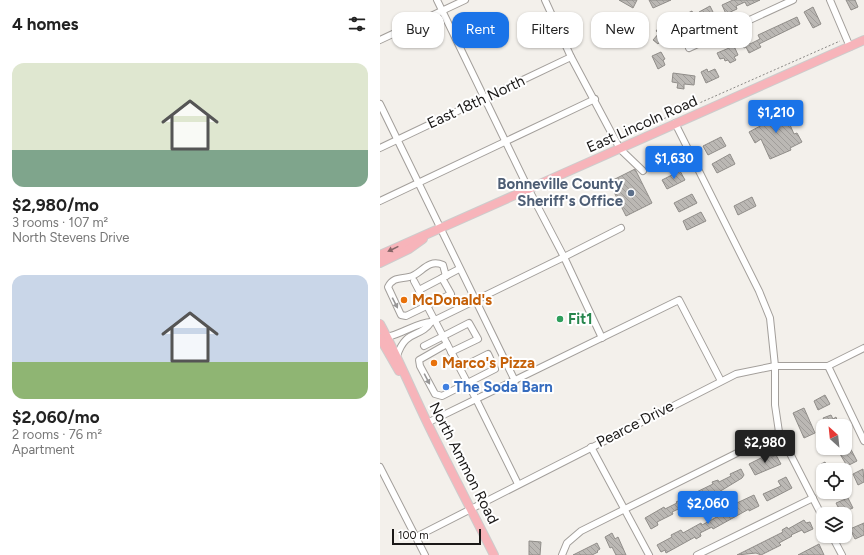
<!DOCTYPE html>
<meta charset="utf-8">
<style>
body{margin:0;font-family:Figtree,sans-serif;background:#f2f2f2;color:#222;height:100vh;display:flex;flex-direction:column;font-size:15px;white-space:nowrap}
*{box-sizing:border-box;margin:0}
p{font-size:13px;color:#767676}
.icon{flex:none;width:22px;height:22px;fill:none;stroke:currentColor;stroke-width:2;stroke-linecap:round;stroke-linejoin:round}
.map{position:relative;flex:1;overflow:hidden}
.details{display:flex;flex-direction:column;background:#fff;width:380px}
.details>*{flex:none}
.top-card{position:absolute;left:12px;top:12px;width:380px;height:36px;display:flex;gap:8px}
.needle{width:26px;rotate:333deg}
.fabs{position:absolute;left:436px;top:419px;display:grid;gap:8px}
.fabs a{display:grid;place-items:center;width:36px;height:36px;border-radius:8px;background:#fff;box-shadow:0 1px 3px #0004;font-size:20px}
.scale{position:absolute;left:12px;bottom:10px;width:89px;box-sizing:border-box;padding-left:4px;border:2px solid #1a1817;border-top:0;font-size:11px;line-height:14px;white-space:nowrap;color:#1a1817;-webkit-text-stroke:3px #fff;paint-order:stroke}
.price{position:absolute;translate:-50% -34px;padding:0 9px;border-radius:4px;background:#1a73e8;color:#fff;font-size:13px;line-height:26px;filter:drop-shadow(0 1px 2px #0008)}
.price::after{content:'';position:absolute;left:50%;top:24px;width:12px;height:9px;margin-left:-6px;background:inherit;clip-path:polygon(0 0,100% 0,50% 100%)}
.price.current{background:#222;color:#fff}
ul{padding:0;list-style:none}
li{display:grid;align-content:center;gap:8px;height:212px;padding:0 12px}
li span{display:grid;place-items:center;height:124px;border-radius:12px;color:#555}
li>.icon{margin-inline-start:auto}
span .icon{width:72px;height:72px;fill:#fffc;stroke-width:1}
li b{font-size:17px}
h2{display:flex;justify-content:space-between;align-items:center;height:48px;padding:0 12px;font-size:17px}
.tag{padding:0 14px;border-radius:12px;background:#fff;box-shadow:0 1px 3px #0004;font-size:14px;line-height:36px}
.tag.current{background:#1a73e8;color:#fff}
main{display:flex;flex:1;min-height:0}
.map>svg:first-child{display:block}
.building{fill:url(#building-back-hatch);stroke:#908d89}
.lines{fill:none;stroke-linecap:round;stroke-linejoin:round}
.minor-casing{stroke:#a39f9b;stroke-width:8}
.major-casing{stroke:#cdcccc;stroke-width:10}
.path{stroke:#8a8885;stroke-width:1;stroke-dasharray:2 2;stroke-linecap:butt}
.minor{stroke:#fff;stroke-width:6}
.major{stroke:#f7b4ba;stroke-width:8}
.oneway{fill:#886668}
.oneway2{fill:#989797}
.service-dot{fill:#5c6f8a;stroke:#fff;stroke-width:1.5}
.food-dot{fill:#e8710a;stroke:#fff;stroke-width:1.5}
.leisure-dot{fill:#2e9e5b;stroke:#fff;stroke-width:1.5}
.shop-dot{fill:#3f7fe0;stroke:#fff;stroke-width:1.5}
.labels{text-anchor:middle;stroke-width:4;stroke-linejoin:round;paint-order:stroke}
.street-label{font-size:15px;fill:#1a1817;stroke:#fff}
.service-label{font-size:15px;font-weight:bold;fill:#4e5e75;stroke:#fff;text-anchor:end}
.food-label{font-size:15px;font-weight:bold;fill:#c56008;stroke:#fff;text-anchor:start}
.leisure-label{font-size:15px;font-weight:bold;fill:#27864d;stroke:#fff;text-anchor:start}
.shop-label{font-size:15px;font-weight:bold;fill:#366cbe;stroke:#fff;text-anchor:start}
</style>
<main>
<section class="details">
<h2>4 homes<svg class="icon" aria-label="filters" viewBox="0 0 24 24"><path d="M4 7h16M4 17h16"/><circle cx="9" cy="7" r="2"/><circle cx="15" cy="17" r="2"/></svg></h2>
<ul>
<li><span style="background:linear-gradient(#dfe7d0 70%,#7fa58c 0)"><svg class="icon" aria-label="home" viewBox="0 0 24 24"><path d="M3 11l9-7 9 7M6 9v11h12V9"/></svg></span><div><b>$2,980/mo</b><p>3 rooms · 107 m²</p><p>North Stevens Drive</p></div></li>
<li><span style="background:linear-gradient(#c9d6e8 70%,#8fb573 0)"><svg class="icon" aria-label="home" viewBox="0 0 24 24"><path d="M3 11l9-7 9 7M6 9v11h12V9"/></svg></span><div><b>$2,060/mo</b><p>2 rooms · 76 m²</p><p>Apartment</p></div></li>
</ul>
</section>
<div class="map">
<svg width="484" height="555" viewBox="0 0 484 555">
<defs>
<pattern id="building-back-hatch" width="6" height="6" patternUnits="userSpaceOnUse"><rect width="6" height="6" fill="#bbb8b4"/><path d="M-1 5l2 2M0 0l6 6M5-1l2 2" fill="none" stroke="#a09d9a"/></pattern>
</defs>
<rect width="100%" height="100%" fill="#f3f0eb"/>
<g class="building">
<path d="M239 0H257L253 8Z"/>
<path d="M269 0H291L273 8Z"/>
<path d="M353 0H380L367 6 365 2 356 6 357 9 346 14 342 5Z"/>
<path d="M466 0H475L478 7 471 10Z"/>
<path d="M330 6 334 14 328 16 330 22 325 24 319 12Z"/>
<path d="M433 7 441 24 433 28 424 12Z"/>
<path d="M312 11 315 18 299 26 296 19Z"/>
<path d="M417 17 420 24 379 44 381 47 369 53 366 47 364 48 360 44 363 41 361 36 370 44 380 39 378 35Z"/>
<path d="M285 20 293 27 278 44 273 40 279 33 276 31Z"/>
<path d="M354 46 358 55 354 57 356 60 350 63 348 60 345 61 344 58 340 59 337 53Z"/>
<path d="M281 52 285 59 283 60 285 65 278 69 272 56Z"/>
<path d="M327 69 328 72 335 69 339 77 326 83 321 72Z"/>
<path d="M293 73 315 76 314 85 304 84V89L297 88 298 83 292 82Z"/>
<path d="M390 109 395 119 410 111 416 122 410 125 414 134 417 133 422 142 410 148 411 150 390 159 381 139 375 143 369 132 384 124 379 115Z"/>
<path d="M341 137 346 146 328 155 323 146Z"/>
<path d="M291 153 296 162 278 171 273 162Z"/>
<path d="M350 154 355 164 337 173 332 164Z"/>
<path d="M255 169 272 203 246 216 229 182Z"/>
<path d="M300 171 305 180 287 189 282 180Z"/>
<path d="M312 194 317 203 299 212 294 203Z"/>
<path d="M372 197 376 206 358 215 354 206Z"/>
<path d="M321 212 326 221 307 230 303 221Z"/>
<path d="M445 395 450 404 438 410 434 401Z"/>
<path d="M424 408 435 433 424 438 413 413Z"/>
<path d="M451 415 453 419 456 417 458 423 447 426 443 418Z"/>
<path d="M465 438 477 461 467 466 460 454 465 451Z"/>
<path d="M391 453 392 457 396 455 401 464 375 475 369 464Z"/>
<path d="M445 462 449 470H443L441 464Z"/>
<path d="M361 469 364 475 362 478 319 504 317 500 292 512 293 514 277 522 278 525 271 529 265 518 284 507 285 509 297 503 296 502 333 484 332 482 338 480 339 482 351 476 350 474Z"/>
<path d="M483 469 484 482 478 485 473 474Z"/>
<path d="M406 477 412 488 387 501 383 494 401 486 398 481Z"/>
<path d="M374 495 379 506 369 511V509L333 529 332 527 320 533 321 536 316 539 315 537 286 553 285 550 281 552 277 545 292 537 291 535 301 530 303 533 321 523 322 525 346 512 344 509Z"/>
<path d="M468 498 473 508 461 513 456 503Z"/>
<path d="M424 520 426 523 430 522 433 529 424 533 422 530 411 535 412 536 399 543 401 545 381 555 376 553 357 555 403 532 402 530 407 527 408 529Z"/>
<path d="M484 523V535L475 539 470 529Z"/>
<path d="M232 533 235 539 238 537 246 555H236L232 547 230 548 225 537Z"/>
<path d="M149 541 161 542 160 555H149Z"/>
<path d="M217 543 220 549 217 551 218 552 212 555H193Z"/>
<path d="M439 544 444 555H418Z"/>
</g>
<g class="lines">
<g class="minor-casing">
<g id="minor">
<path d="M57 0 149 190 184 257 241 228"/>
<path d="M165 0 191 57 240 149 263 171"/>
<path d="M450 0 470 47"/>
<path d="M0 40 85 0"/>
<path d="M309 48 413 0"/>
<path d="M0 104 135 381"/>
<path d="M295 123 379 291 390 318 395 366V405L399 432 443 518"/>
<path d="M0 148 191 57"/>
<path d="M0 201 215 99"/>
<path d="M62 278 71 294 26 316 21 315 8 287C13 277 20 279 29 277 41 275 47 258 63 265L66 276"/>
<path d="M34 281 96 399 138 484"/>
<path d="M39 290 79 269"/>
<path d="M7 337C22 334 38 322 51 322L184 257 222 338"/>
<path d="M67 344 39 360 40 366 55 394 62 396 115 369 108 354 80 368"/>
<path d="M44 346 89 323 98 339 71 352"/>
<path d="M17 356C26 328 40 339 51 322"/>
<path d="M448 366 484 441"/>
<path d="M47 423 299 300 341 381"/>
<path d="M211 447 269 555"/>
<path d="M0 467 45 555"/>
<path d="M452 536 462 555"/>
<path d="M36 537 356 374 395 366H448L484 348"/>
<path d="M182 555 187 543 201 531 399 432"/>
<path d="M317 555 433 498"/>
</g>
</g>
<g class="major-casing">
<g id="major">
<path d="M0 255 484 40"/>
<path d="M0 263 29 249 43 239"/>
<path d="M0 324C17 355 30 387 45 418 67 464 91 509 114 555"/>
<path d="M0 338 19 371"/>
</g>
</g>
<path class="path" d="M240 138 460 41"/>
<use href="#minor" class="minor"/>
<use href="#major" class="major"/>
</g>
<defs><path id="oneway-solid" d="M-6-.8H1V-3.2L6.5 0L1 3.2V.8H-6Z"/></defs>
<use class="oneway" href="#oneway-solid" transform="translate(13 249) rotate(154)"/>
<g class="oneway2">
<use href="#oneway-solid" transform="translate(15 303) rotate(63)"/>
<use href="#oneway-solid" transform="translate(47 379) rotate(62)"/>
</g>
<circle class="service-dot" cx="251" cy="193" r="4"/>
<g class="food-dot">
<circle cx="24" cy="300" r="4"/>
<circle cx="54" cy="363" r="4"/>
</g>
<circle class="leisure-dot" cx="180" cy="319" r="4"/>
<circle class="shop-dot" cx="66" cy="387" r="4"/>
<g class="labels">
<g class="street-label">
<text transform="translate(96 102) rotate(-25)" y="5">East 18th North</text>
<text transform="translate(262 124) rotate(-24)" y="5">East Lincoln Road</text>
<text transform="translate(255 424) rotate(-27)" y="5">Pearce Drive</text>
<text transform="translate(84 463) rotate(63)" y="5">North Ammon Road</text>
</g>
<g class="service-label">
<text x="243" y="189">Bonneville County<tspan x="243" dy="17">Sheriff's Office</tspan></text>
</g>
<g class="food-label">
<text x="32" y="305">McDonald's</text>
<text x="62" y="368">Marco's Pizza</text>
</g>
<g class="leisure-label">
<text x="188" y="324">Fit1</text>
</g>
<g class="shop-label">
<text x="74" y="392">The Soda Barn</text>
</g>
</g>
</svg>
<div class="fabs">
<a><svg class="needle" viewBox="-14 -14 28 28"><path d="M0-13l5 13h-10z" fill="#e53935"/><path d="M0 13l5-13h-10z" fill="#767676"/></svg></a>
<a><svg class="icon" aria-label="locate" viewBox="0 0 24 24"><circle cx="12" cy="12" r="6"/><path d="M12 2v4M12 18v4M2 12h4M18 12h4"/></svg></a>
<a><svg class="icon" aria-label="layers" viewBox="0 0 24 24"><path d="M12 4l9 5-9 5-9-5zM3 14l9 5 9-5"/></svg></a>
</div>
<div class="scale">100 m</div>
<b class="price" style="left:396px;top:134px">$1,210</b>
<b class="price" style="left:294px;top:180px">$1,630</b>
<b class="price current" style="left:385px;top:464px">$2,980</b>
<b class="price" style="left:328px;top:525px">$2,060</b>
<div class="top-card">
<a class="tag">Buy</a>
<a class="tag current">Rent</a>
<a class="tag">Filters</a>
<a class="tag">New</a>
<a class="tag">Apartment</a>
</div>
</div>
</main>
